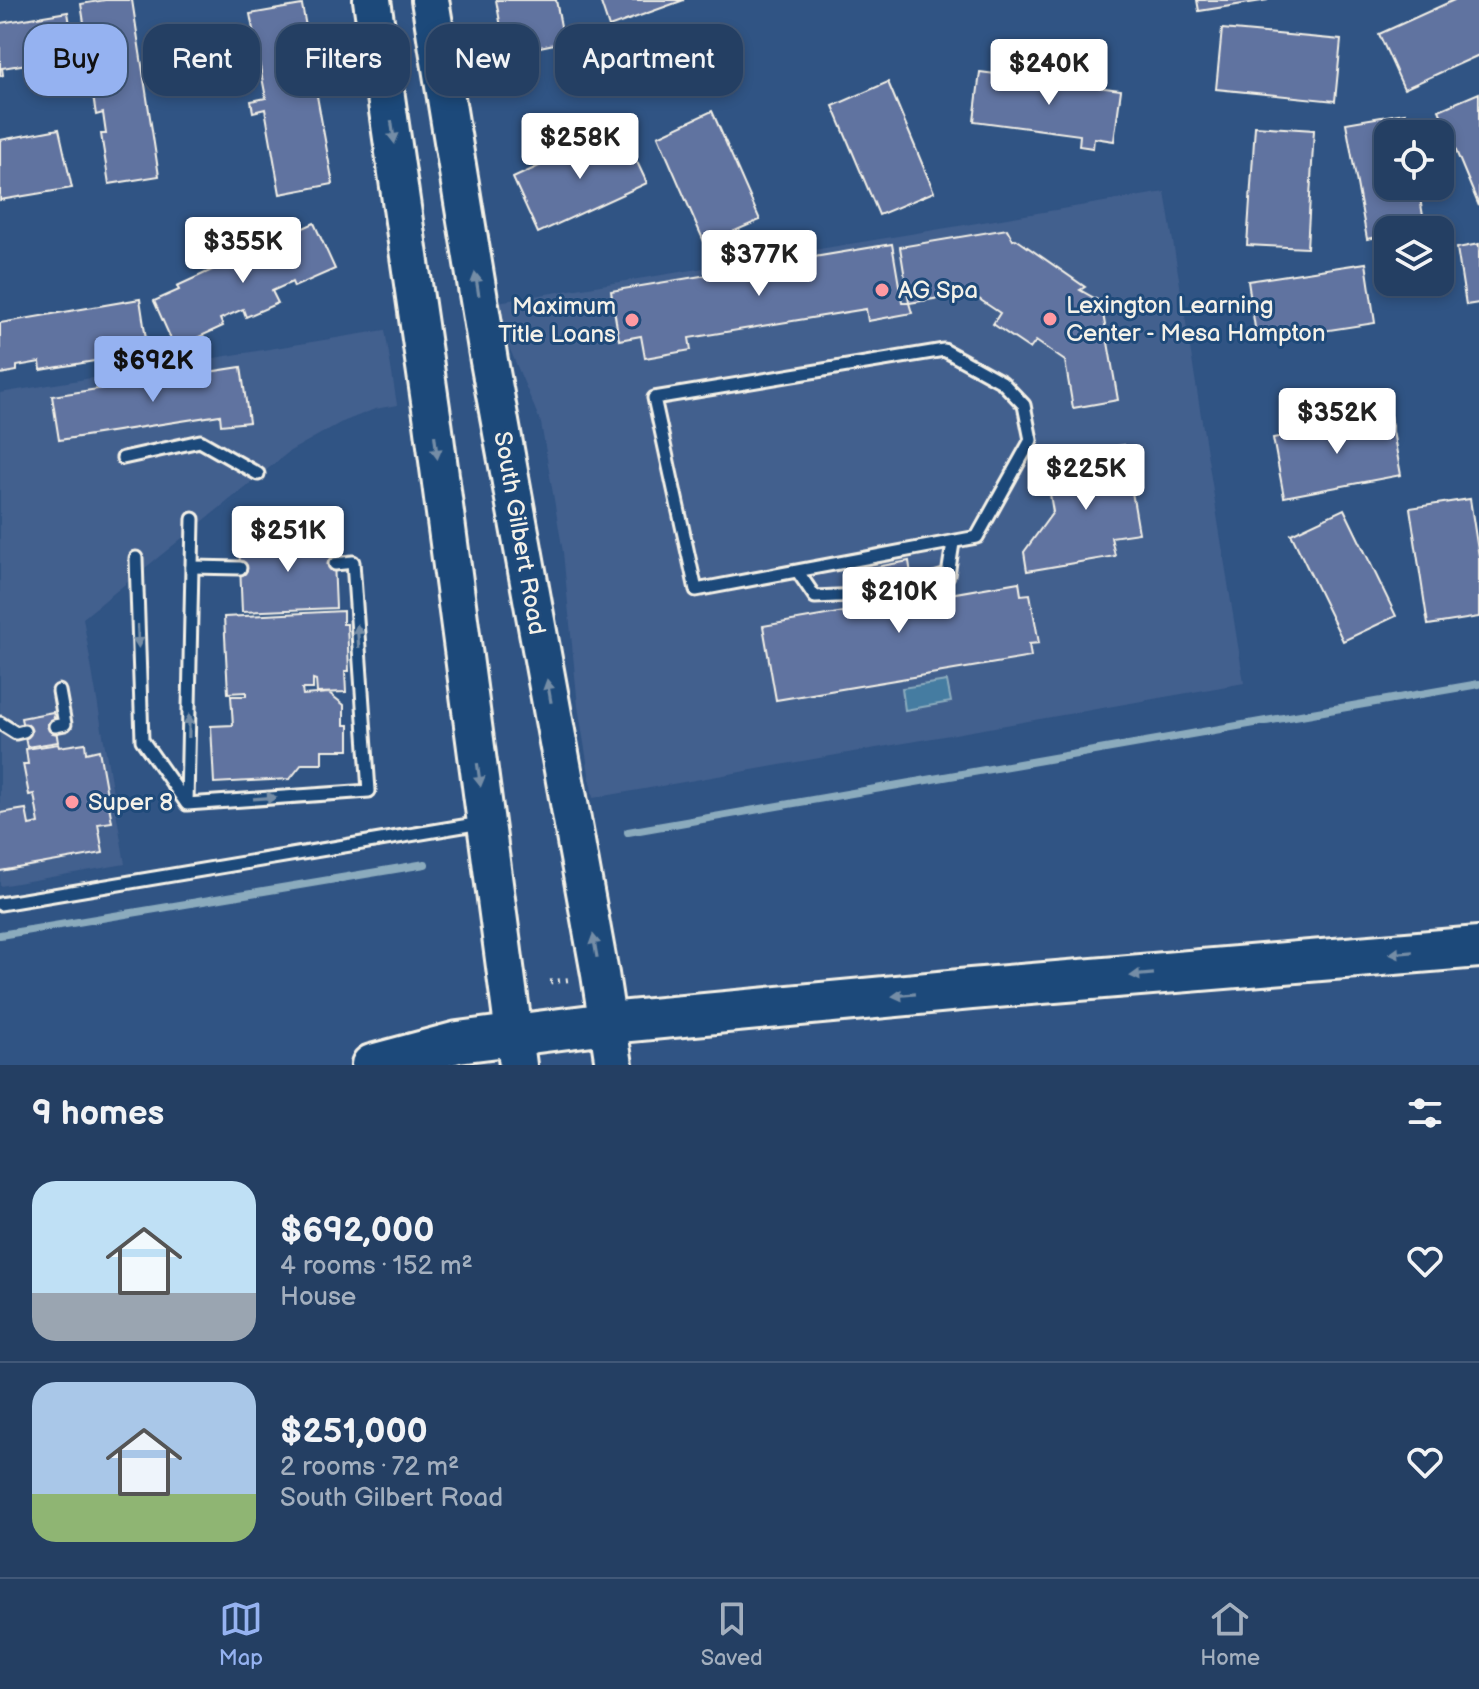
<!DOCTYPE html>
<meta charset="utf-8">
<style>
body{margin:0;font-family:"Balsamiq Sans",sans-serif;background:#2c4669;color:#f1f3f6;height:100vh;display:flex;flex-direction:column;font-size:30px;white-space:nowrap}
*{box-sizing:border-box;margin:0}
p{font-size:26px;color:#a3afbe}
.icon{flex:none;width:44px;height:44px;fill:none;stroke:currentColor;stroke-width:2;stroke-linecap:round;stroke-linejoin:round}
.map{position:relative;height:1065px;overflow:hidden}
.side{display:flex;flex-direction:column;background:#243f63;flex:1}
.side>*{flex:none}
.banner{position:absolute;left:24px;top:24px;width:800px;height:72px;display:flex;gap:16px}
.fabs{position:absolute;left:1374px;top:120px;display:grid;gap:16px}
.fabs a{display:grid;place-items:center;width:80px;height:80px;border-radius:16px;background:#243f63;box-shadow:0 4px 12px #0003,0 0 0 2px #415878;font-size:40px}
.price{position:absolute;translate:-50% -68px;padding:0 18px;border-radius:8px;background:#fff;color:#222;font-size:26px;line-height:52px;filter:drop-shadow(0 2px 4px #0008)}
.price::after{content:'';position:absolute;left:50%;top:48px;width:24px;height:18px;margin-left:-12px;background:inherit;clip-path:polygon(0 0,100% 0,50% 100%)}
.price.current{background:#95b2f1;color:#111}
ul{padding:0;list-style:none}
li{display:flex;align-items:center;gap:24px;height:200px;padding:0 32px}
li+li{border-top:2px solid #415878}
li span{display:grid;place-items:center;flex:none;width:224px;height:160px;border-radius:24px;color:#555}
li>.icon{margin-inline-start:auto}
span .icon{width:96px;height:96px;fill:#fffc;stroke-width:1}
li b{font-size:34px}
h2{display:flex;justify-content:space-between;align-items:center;height:96px;padding:0 32px;font-size:34px}
.pill{padding:0 28px;border-radius:24px;background:#243f63;box-shadow:0 4px 12px #0003,0 0 0 2px #415878;font-size:28px;line-height:72px}
.pill.current{background:#95b2f1;color:#111}
.dock{display:flex;justify-content:space-around;align-items:center;height:112px;border-top:2px solid #415878;background:#243f63;font-size:22px;color:#a3afbe}
.dock a{display:grid;justify-items:center;gap:4px}
.dock .current{color:#95b2f1}
.map>svg:first-child{display:block}
.built{fill:#43608e}
.water{fill:#457ca1;stroke:#8babbd;stroke-width:2}
.lines{fill:none;stroke-linecap:round;stroke-linejoin:round}
.stream{stroke:#8babbd;stroke-width:8}
.building{fill:#6173a0;stroke:#f4f1e8;stroke-width:2}
.lane-casing{stroke:#f4f1e8;stroke-width:17}
.primary-casing{stroke:#f4f1e8;stroke-width:42}
.highway-casing{stroke:#f4f1e8;stroke-width:46}
.path{stroke:#f4f1e8;stroke-width:5;stroke-dasharray:2 6;stroke-linecap:butt}
.lane{stroke:#1f4a7a;stroke-width:11}
.primary{stroke:#1f4a7a;stroke-width:36}
.highway{stroke:#1f4a7a;stroke-width:40}
.oneway{fill:#748da6}
.poi-dot{fill:#ff9aa2;stroke:#1f4a7a;stroke-width:3}
.labels{text-anchor:middle;stroke-width:6;stroke-linejoin:round;paint-order:stroke}
.poi-label{font-size:24px;fill:#f4f1e8;stroke:#1f4a7a;text-anchor:start}
.street-label{font-size:24px;fill:#f4f1e8;stroke:#1f4a7a}
</style>
<div class="map">
<svg width="1479" height="1065" viewBox="0 0 1479 1065">
<rect width="100%" height="100%" fill="#305484"/>
<filter id="ink" filterUnits="userSpaceOnUse"><feTurbulence type="fractalNoise" baseFrequency=".0125" numOctaves="2"/><feDisplacementMap in="SourceGraphic" scale="16" xChannelSelector="R" yChannelSelector="G"/><feConvolveMatrix kernelMatrix="1 2 1 2 8 2 1 2 1" color-interpolation-filters="sRGB"/></filter>
<g filter="url(#ink)">
<g class="built">
<path d="M1165 192 1244 683 593 798 578 706 563 552 541 423 504 335 498 302Z"/>
<path d="M385 330 397 405 375 409 340 423 290 451 83 618 125 864 0 886V393Z"/>
</g>
<path class="water" d="M947 681 951 702 905 710 902 688Z"/>
<g class="lines">
<g class="stream">
<path d="M628 832 1479 684"/>
<path d="M0 935 425 864"/>
</g>
</g>
<g class="building">
<path d="M105 0H132L159 176 109 184 101 134H106L103 113 96 115 90 75 98 74 94 53 89 54 81 4Z"/>
<path d="M496 0H556L564 42 506 54Z"/>
<path d="M600 0H684L609 27Z"/>
<path d="M1197 0H1268L1199 11Z"/>
<path d="M1454 0H1479V55L1404 89 1379 34Z"/>
<path d="M302 5 311 54 303 55 307 75 313 74 333 184 280 194 265 109 253 112 251 101 266 98 250 14Z"/>
<path d="M68 12 76 63 27 70V64L2 68 3 75 0 76V23Z"/>
<path d="M1222 29 1341 40 1335 101 1216 89Z"/>
<path d="M980 72 1121 90 1114 141 1094 138 1093 148 1079 146 1080 135 974 121Z"/>
<path d="M888 82 934 192 879 215 833 106Z"/>
<path d="M1479 93V206L1439 110Z"/>
<path d="M712 111 760 220 705 244 658 136Z"/>
<path d="M1405 113 1408 134H1388V186H1418L1425 228 1388 230V235L1367 239 1346 123Z"/>
<path d="M1255 126 1314 130 1307 248 1247 245Z"/>
<path d="M621 128 647 183 538 233 513 178Z"/>
<path d="M59 129 72 188 0 200V140Z"/>
<path d="M314 223 335 269 294 287 292 282 272 291 278 303 246 317 243 309 220 319 223 326 175 348 154 301 179 290 177 286Z"/>
<path d="M1007 229 1013 240 1016 239 1085 287 1080 290 1101 302 1118 400 1073 408 1065 361 1036 341 1030 349 993 324 1000 313 970 293 909 303 900 247Z"/>
<path d="M892 244 902 303H909L912 313 868 321 866 309 689 338 691 350 645 358 641 336 619 340 611 291Z"/>
<path d="M1479 244V303L1466 305 1457 248Z"/>
<path d="M1366 263 1375 323 1257 341 1248 281Z"/>
<path d="M140 299 148 352 41 370 40 362 17 366V371L0 374V323Z"/>
<path d="M241 367 249 422 221 425 220 415 59 440 52 396Z"/>
<path d="M1390 415 1401 475 1284 497 1273 438Z"/>
<path d="M1124 445 1139 533 1111 537 1115 556 1027 571 1024 552 1053 512 1047 476 1082 470 1079 452Z"/>
<path d="M1470 499 1479 557V617L1428 625 1410 508Z"/>
<path d="M1344 509 1396 616 1343 641 1291 534Z"/>
<path d="M333 537 336 608 242 612 239 541Z"/>
<path d="M909 561 915 600 1019 582 1021 595 1030 594 1039 643 1029 644 1031 657 776 700 763 626 861 609 855 571Z"/>
<path d="M343 611V624H347L349 671H345L346 692 317 693 316 680 313 679V689H302L303 695 329 693 344 705V725H349V750H322V764H302L290 779 214 783 211 726 233 725 231 696H246V692L228 693 224 617Z"/>
<path d="M53 712 58 742 27 747 21 718Z"/>
<path d="M85 743 86 753 99 750 112 822 98 824 103 853 0 871V813L26 809 29 825 39 823 34 794 29 795 23 764H28L26 749 58 744 59 747Z"/>
</g>
<g class="lines">
<g class="lane-casing">
<g id="lane">
<path d="M944 350 1002 382 1024 405 1031 440 977 537 696 590 654 398Z"/>
<path d="M123 458 200 441 258 474"/>
<path d="M136 558 142 740 187 804 369 791 353 562 335 564"/>
<path d="M192 567 240 568"/>
<path d="M798 572 815 597 859 595"/>
<path d="M913 585 948 575 953 543"/>
<path d="M0 723 16 733 24 731"/>
<path d="M55 726 65 724 59 691"/>
<path d="M187 803 193 519"/>
<path d="M0 904 481 823"/>
</g>
</g>
<g class="primary-casing">
<g id="primary">
<path d="M372 0 432 415 518 1065"/>
<path d="M430 0 489 361 600 974 614 1065"/>
</g>
</g>
<g class="highway-casing">
<path id="highway" d="M372 1065 458 1042 608 1023 971 989 1479 947"/>
</g>
<path class="path" d="M550 982 573 979"/>
<use href="#lane" class="lane"/>
<use href="#primary" class="primary"/>
<use href="#highway" class="highway"/>
</g>
<defs><path id="oneway-solid" d="M-6-.8H1V-3.2L6.5 0L1 3.2V.8H-6Z" transform="scale(2)"/></defs>
<g class="oneway">
<use href="#oneway-solid" transform="translate(393 132) rotate(82)"/>
<use href="#oneway-solid" transform="translate(477 284) rotate(-99)"/>
<use href="#oneway-solid" transform="translate(436 447) rotate(83)"/>
<use href="#oneway-solid" transform="translate(138 636) rotate(88)"/>
<use href="#oneway-solid" transform="translate(358 636) rotate(-94)"/>
<use href="#oneway-solid" transform="translate(549 691) rotate(-100)"/>
<use href="#oneway-solid" transform="translate(189 726) rotate(-89)"/>
<use href="#oneway-solid" transform="translate(479 775) rotate(82)"/>
<use href="#oneway-solid" transform="translate(265 798) rotate(-4)"/>
<use href="#oneway-solid" transform="translate(595 946) rotate(-100)"/>
<use href="#oneway-solid" transform="translate(1401 953) rotate(175)"/>
<use href="#oneway-solid" transform="translate(1142 975) rotate(175)"/>
<use href="#oneway-solid" transform="translate(904 995) rotate(175)"/>
</g>
</g>
<g class="poi-dot">
<circle cx="882" cy="290" r="8"/>
<circle cx="1050" cy="319" r="8"/>
<circle cx="632" cy="320" r="8"/>
<circle cx="72" cy="802" r="8"/>
</g>
<g class="labels">
<g class="poi-label">
<text x="898" y="298">AG Spa</text>
<text x="1066" y="313">Lexington Learning<tspan x="1066" dy="28">Center - Mesa Hampton</tspan></text>
<text x="616" y="314" text-anchor="end">Maximum<tspan x="616" dy="28">Title Loans</tspan></text>
<text x="88" y="810">Super 8</text>
</g>
<g class="street-label">
<text transform="translate(520 533) rotate(80)" y="8">South Gilbert Road</text>
</g>
</g>
</svg>
<div class="fabs">
<a><svg class="icon" aria-label="locate" viewBox="0 0 24 24"><circle cx="12" cy="12" r="6"/><path d="M12 2v4M12 18v4M2 12h4M18 12h4"/></svg></a>
<a><svg class="icon" aria-label="layers" viewBox="0 0 24 24"><path d="M12 4l9 5-9 5-9-5zM3 14l9 5 9-5"/></svg></a>
</div>
<b class="price" style="left:1049px;top:107px">$240K</b>
<b class="price" style="left:580px;top:181px">$258K</b>
<b class="price" style="left:243px;top:285px">$355K</b>
<b class="price" style="left:759px;top:298px">$377K</b>
<b class="price current" style="left:153px;top:404px">$692K</b>
<b class="price" style="left:1337px;top:456px">$352K</b>
<b class="price" style="left:1086px;top:512px">$225K</b>
<b class="price" style="left:288px;top:574px">$251K</b>
<b class="price" style="left:899px;top:635px">$210K</b>
<div class="banner">
<a class="pill current">Buy</a>
<a class="pill">Rent</a>
<a class="pill">Filters</a>
<a class="pill">New</a>
<a class="pill">Apartment</a>
</div>
</div>
<section class="side">
<h2>9 homes<svg class="icon" aria-label="filters" viewBox="0 0 24 24"><path d="M4 7h16M4 17h16"/><circle cx="9" cy="7" r="2"/><circle cx="15" cy="17" r="2"/></svg></h2>
<ul>
<li><span style="background:linear-gradient(#bfe0f5 70%,#9aa5b1 0)"><svg class="icon" aria-label="home" viewBox="0 0 24 24"><path d="M3 11l9-7 9 7M6 9v11h12V9"/></svg></span><div><b>$692,000</b><p>4 rooms · 152 m²</p><p>House</p></div><svg class="icon" aria-label="heart" viewBox="0 0 24 24"><path d="M12 20l-8-8c-3-5 5-10 8-4 3-6 11-1 8 4z"/></svg></li>
<li><span style="background:linear-gradient(#a9c7e8 70%,#8fb573 0)"><svg class="icon" aria-label="home" viewBox="0 0 24 24"><path d="M3 11l9-7 9 7M6 9v11h12V9"/></svg></span><div><b>$251,000</b><p>2 rooms · 72 m²</p><p>South Gilbert Road</p></div><svg class="icon" aria-label="heart" viewBox="0 0 24 24"><path d="M12 20l-8-8c-3-5 5-10 8-4 3-6 11-1 8 4z"/></svg></li>
</ul>
</section>
<nav class="dock">
<a class="current"><svg class="icon" aria-label="map" viewBox="0 0 24 24"><path d="M3 6l6-2 6 2 6-2v14l-6 2-6-2-6 2zM9 4v14M15 6v14"/></svg>Map</a>
<a><svg class="icon" aria-label="saved" viewBox="0 0 24 24"><path d="M7 4h10v16l-5-4-5 4z"/></svg>Saved</a>
<a><svg class="icon" aria-label="home" viewBox="0 0 24 24"><path d="M3 11l9-7 9 7M6 9v11h12V9"/></svg>Home</a>
</nav>
